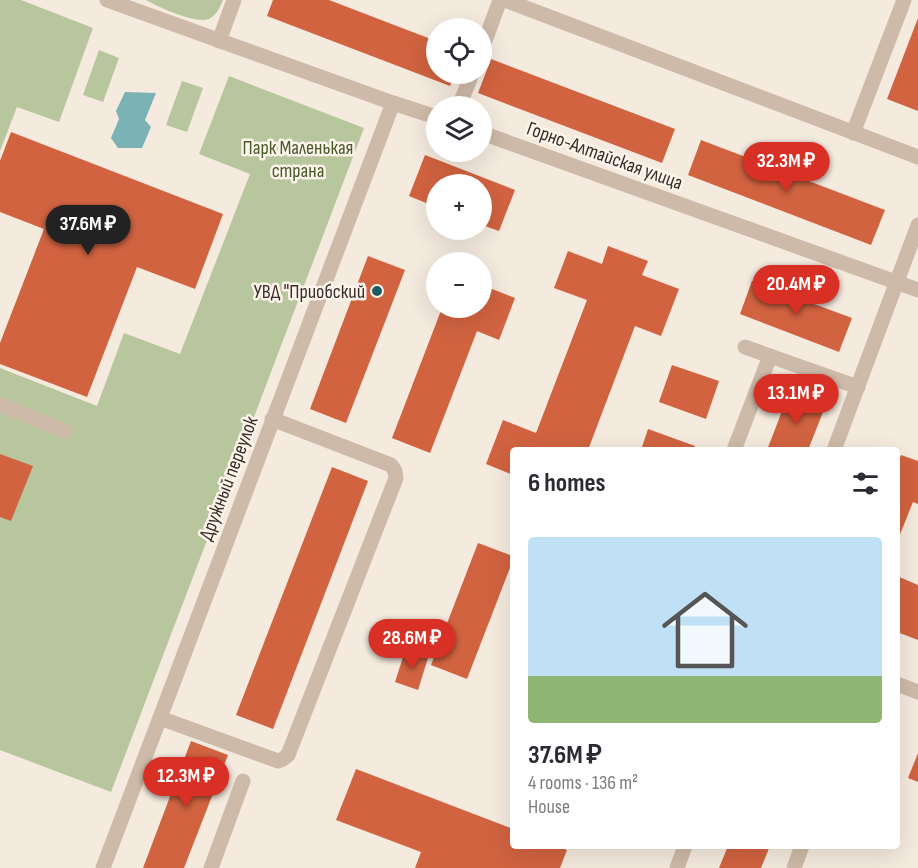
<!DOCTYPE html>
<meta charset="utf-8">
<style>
body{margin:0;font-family:"Sofia Sans Condensed",sans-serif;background:#f7f7f7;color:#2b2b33;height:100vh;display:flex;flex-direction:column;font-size:22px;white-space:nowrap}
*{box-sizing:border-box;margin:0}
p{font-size:20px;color:#7c7c81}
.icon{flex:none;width:33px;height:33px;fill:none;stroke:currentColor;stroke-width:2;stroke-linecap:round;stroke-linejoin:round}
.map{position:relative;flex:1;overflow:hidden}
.drawer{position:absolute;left:510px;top:447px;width:390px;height:402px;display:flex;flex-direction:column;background:#fff;border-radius:6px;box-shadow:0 6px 24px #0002}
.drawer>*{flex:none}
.fabs{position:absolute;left:426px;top:18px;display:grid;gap:12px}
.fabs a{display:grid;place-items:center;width:66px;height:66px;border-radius:50%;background:#fff;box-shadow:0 6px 24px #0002;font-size:30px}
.price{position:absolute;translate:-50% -51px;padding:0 14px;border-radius:21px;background:#d93025;color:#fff;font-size:20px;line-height:39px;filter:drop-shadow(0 2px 3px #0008)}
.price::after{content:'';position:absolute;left:50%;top:36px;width:18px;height:14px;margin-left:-9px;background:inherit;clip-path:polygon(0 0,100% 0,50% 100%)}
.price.on{background:#222;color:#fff}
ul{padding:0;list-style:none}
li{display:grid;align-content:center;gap:12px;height:318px;padding:0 18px}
li span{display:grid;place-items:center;height:186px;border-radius:6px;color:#555}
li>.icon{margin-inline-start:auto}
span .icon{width:108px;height:108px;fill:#fffc;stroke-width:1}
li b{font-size:26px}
h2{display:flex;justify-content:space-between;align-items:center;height:72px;padding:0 18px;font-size:26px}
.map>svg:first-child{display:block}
.green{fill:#b7c69c}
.water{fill:#7ab2b5}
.building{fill:#d16340}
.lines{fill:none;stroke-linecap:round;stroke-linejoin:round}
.minor{stroke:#cebaa8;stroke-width:15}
.poi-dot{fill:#1a5c61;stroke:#fcf4eb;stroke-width:2}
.labels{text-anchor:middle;stroke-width:5;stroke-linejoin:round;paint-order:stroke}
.park-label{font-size:20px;fill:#495b2a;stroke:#fcf4eb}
.street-label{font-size:20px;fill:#3b2e29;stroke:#fcf4eb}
.poi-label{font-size:20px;fill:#3b2e29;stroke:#fcf4eb;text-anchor:end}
</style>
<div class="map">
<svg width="918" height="868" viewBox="0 0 918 868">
<rect width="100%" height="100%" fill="#f5eade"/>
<g class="green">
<path d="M0 0H21L93 28 59 122 17 107 0 151Z"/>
<path d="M146 0H223C220 7 217 15 209 19 195 24 158 7 146 0Z"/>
<path d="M99 50 119 58 103 102 83 95Z"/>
<path d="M229 76 364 128 111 792 0 750V368L97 406 124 333 180 354 250 174 199 154Z"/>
<path d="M182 81 203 88 187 132 166 125Z"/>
</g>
<path class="water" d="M125 92 156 93 145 120 151 127 142 148H118L111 138 119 119 116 111Z"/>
<g class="building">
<path d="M273 0H329L436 41V74H455L450 86 267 16Z"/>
<path d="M918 18V111L887 99Z"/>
<path d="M491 59 675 129 662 163 478 93Z"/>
<path d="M11 132 223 214 195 289 137 267 87 397 0 364V343L44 229 0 212V161Z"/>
<path d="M701 140 885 210 871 245 688 175Z"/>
<path d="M425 155 515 190 499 231 482 225V184H436V207L409 196Z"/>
<path d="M608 246 648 261 642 275 679 289 661 336 635 326 588 450H513V475L486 464 503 420 536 433 587 300 554 288 568 251 602 264Z"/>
<path d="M368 256 405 270 346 423 310 409Z"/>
<path d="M752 281 852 318 839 352 740 314Z"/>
<path d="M482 285 515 298 499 340 477 331 430 453 392 438 442 308H482Z"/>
<path d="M672 365 719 381 706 419 659 402Z"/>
<path d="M789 393 825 407 808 450H767Z"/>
<path d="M648 429 695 446 694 450H641Z"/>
<path d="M0 454 33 466 11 521 0 517Z"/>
<path d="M901 455 918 461V504L913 502 897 542V465Z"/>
<path d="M332 467 368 481 273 729 236 715Z"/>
<path d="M478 543 513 556V560L467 679 431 665Z"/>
<path d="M897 576 918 585V640L897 632Z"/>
<path d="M405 651 428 658 418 690 395 682Z"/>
<path d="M191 741 228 755 184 868H143Z"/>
<path d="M918 753V782L908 778Z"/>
<path d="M356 769 513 829V846H557L567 850 560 868H415L421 852 336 820Z"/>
<path d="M728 846H770L761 868H719Z"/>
</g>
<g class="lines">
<g class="minor">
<path d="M107 0 393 103 436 117"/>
<path d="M505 0 918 157"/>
<path d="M219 41 234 0"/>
<path d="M482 49 500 0"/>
<path d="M459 106 472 74"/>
<path d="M482 133 918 290"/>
<path d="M853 133 904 0"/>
<path d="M745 347 770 356"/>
<path d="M0 405 65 431"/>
<path d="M734 450 770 356 858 387"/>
<path d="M834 450 918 225"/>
<path d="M897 684 918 692"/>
<path d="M160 718 278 761 283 759 288 755 396 478 395 471 391 465 272 419"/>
<path d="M103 868 393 103"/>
<path d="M211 868 243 781"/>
<path d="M677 868 685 846"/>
<path d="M794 868 802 846"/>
</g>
</g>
<circle class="poi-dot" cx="377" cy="291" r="6"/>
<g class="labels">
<g class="park-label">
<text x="298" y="154">Парк Маленькая<tspan x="298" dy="23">страна</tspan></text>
</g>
<g class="street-label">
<text transform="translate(605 155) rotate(20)" y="7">Горно-Алтайская улица</text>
<text transform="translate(228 478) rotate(-69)" y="7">Дружный переулок</text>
</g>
<g class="poi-label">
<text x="365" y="298">УВД "Приобский</text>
</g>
</g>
</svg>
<div class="fabs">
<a><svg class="icon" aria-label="locate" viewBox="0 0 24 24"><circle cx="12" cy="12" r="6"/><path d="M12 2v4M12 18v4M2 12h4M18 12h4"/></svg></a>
<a><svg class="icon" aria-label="layers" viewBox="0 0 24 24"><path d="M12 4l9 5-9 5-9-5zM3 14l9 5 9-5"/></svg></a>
<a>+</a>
<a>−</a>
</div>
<b class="price" style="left:786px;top:193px">32.3M ₽</b>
<b class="price on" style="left:88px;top:256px">37.6M ₽</b>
<b class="price" style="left:796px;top:316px">20.4M ₽</b>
<b class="price" style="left:796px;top:425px">13.1M ₽</b>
<b class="price" style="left:412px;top:670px">28.6M ₽</b>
<b class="price" style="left:186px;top:808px">12.3M ₽</b>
<section class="drawer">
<h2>6 homes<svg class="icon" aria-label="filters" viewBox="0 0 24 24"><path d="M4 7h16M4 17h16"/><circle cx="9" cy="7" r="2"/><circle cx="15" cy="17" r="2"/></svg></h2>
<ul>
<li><span style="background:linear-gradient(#bfe0f5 75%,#8fb573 0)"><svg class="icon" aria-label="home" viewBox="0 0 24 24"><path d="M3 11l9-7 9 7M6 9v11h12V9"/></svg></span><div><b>37.6M ₽</b><p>4 rooms · 136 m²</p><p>House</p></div></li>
</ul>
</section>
</div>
